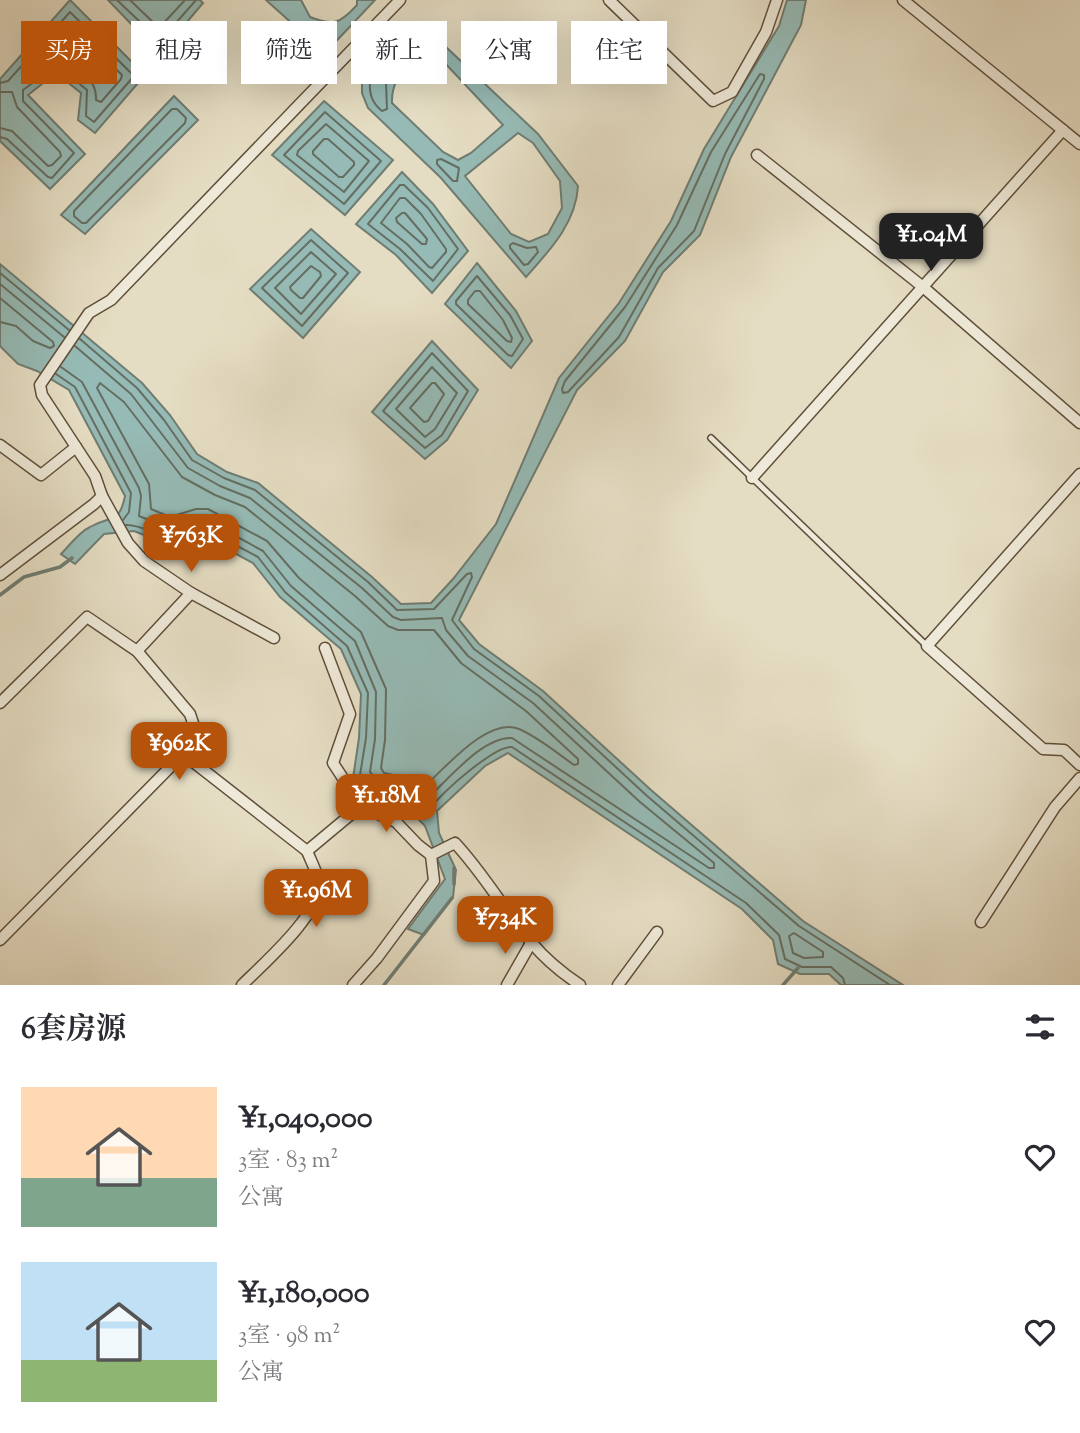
<!DOCTYPE html>
<html lang="zh">
<meta charset="utf-8">
<style>
body{margin:0;font-family:"Sorts Mill Goudy","Noto Serif SC",serif;background:#f7f7f7;color:#2b2b33;height:100vh;display:flex;flex-direction:column;font-size:26px;white-space:nowrap}
*{box-sizing:border-box;margin:0}
p{font-size:23px;color:#7c7c81}
.icon{flex:none;width:38px;height:38px;fill:none;stroke:currentColor;stroke-width:2;stroke-linecap:round;stroke-linejoin:round}
.map{position:relative;height:985px;overflow:hidden}
.drawer{display:flex;flex-direction:column;background:#fff;flex:1}
.drawer>*{flex:none}
.top-card{position:absolute;left:21px;top:21px;width:700px;height:63px;display:flex;gap:14px}
.price{position:absolute;translate:-50% -60px;padding:0 16px;border-radius:14px;background:#b45309;color:#fff;font-size:23px;line-height:46px;filter:drop-shadow(0 2px 4px #0008)}
.price::after{content:'';position:absolute;left:50%;top:42px;width:21px;height:16px;margin-left:-10px;background:inherit;clip-path:polygon(0 0,100% 0,50% 100%)}
.price.selected{background:#222;color:#fff}
ul{padding:0;list-style:none}
li{display:flex;align-items:center;gap:21px;height:175px;padding:0 21px}
li span{display:grid;place-items:center;flex:none;width:196px;height:140px;border-radius:0px;color:#555}
li>.icon{margin-inline-start:auto}
span .icon{width:84px;height:84px;fill:#fffc;stroke-width:1}
li b{font-size:30px}
h2{display:flex;justify-content:space-between;align-items:center;height:84px;padding:0 21px;font-size:30px}
.pill{padding:0 24px;border-radius:0px;background:#fff;box-shadow:0 7px 28px #0002;font-size:24px;line-height:63px}
.pill.selected{background:#b45309;color:#fff}
.map>svg:first-child{display:block}
.water{fill:#96bbb6;stroke:#6f7d73;stroke-width:2;fill-rule:evenodd}
.lines{fill:none;stroke-linecap:round;stroke-linejoin:round}
.shore{stroke:#656e62;stroke-width:2}
.stream{stroke:#6f7d73;stroke-width:3.5}
.service-casing{stroke:#604f3b;stroke-width:8}
.minor-casing{stroke:#604f3b;stroke-width:13}
.service{stroke:#eee9d8;stroke-width:5}
.minor{stroke:#eee9d8;stroke-width:10}
</style>
<div class="map">
<svg width="1080" height="985" viewBox="0 0 1080 985">
<rect width="100%" height="100%" fill="#e5ddc3"/>
<filter id="stains"><feTurbulence type="fractalNoise" baseFrequency=".00286" numOctaves="4"/><feColorMatrix values="0 0 0 0 .2 0 0 0 0 .09 0 0 0 0 .02 0 0 0 .5 -.17"/></filter>
<radialGradient id="worn" r=".72"><stop offset=".6" stop-color="#630" stop-opacity="0"/><stop offset="1" stop-color="#630" stop-opacity=".3"/></radialGradient>
<g class="water">
<path d="M70 0 145 75 95 133 78 120 81 93 66 81 47 80 28 95 85 154 50 189 0 141V79Z"/>
<path d="M108 0H200L203 3 160 54Z"/>
<path d="M266 0H301L310 17C333 26 340 24 357 5V0H375L325 53Z"/>
<path d="M787 0H806L801 25 731 157 700 235 663 272 625 341 577 390 459 620 479 644 543 691 651 790 803 921 903 985H841L829 974H800L778 964 773 940 742 909 508 753 485 766 437 811 439 833 456 870 453 897 424 935 408 929 445 879 425 826 404 804 372 798 353 778 359 738 361 694 341 649 280 597 253 563 201 535 169 545 134 531 104 534 75 564 61 554C69 546 79 532 90 527 111 515 119 525 125 496L69 390 37 371 18 364 0 346V264L142 383 170 415 197 454 227 472 258 483 372 577 401 604 431 603 453 579 496 524 559 378 619 303 671 221 704 149 779 26Z"/>
<path d="M414 26 428 30 538 134 578 186C576 223 550 250 526 277L441 178 368 108 362 93V79ZM430 52 443 61 503 125 471 153 458 160 443 152 392 103C391 82 403 70 416 54ZM518 133 533 143 560 181 562 208 548 234 529 242 511 234 465 176Z"/>
<path d="M174 96 198 120 85 234 61 215Z"/>
<path d="M324 101 393 160 345 215 272 155Z"/>
<path d="M402 172 433 204 468 251 432 293 396 255 356 224Z"/>
<path d="M311 229 360 272 303 338 250 289Z"/>
<path d="M477 263 516 311 532 341 511 368 445 304Z"/>
<path d="M432 341 478 390 447 440 425 459 372 412Z"/>
</g>
<g class="lines">
<g class="shore">
<path d="M117 0 160 41 196 0"/>
<path d="M130 0 159 28 185 0"/>
<path d="M71 25 122 75 121 79 101 102 96 100C97 71 65 62 40 65L38 63V60Z"/>
<path d="M417 34 425 37 428 44 412 49 386 83 387 109 382 111C372 103 369 94 370 81Z"/>
<path d="M69 41H73L91 58V63L87 64 77 57 62 54 61 50Z"/>
<path d="M760 74 764 75V79L725 154 694 231 658 268 619 337 568 392 563 393 562 389 565 381 625 307 677 225 711 152Z"/>
<path d="M0 83 8 81 70 12 134 76 94 122 86 116 87 90 69 75 45 74 23 90V101L74 153 52 178 48 177 7 139 0 137"/>
<path d="M0 92H12L17 107 60 152 61 156 52 165 48 166 12 131 0 128"/>
<path d="M172 109H177L186 118 185 123 86 223H82L74 216V211Z"/>
<path d="M325 112 381 161 344 204 284 155Z"/>
<path d="M326 124 369 161 344 192 297 155 298 151Z"/>
<path d="M324 139H328L354 162V165L343 177H339L313 154V151Z"/>
<path d="M441 159 459 168 457 181H453L437 164V160Z"/>
<path d="M404 185 428 208 458 249 433 281 400 249 368 224 400 185Z"/>
<path d="M405 198 421 214 446 249V252L432 268 429 267 407 244 381 223 400 198Z"/>
<path d="M402 213H405L427 239 426 244H422L397 222 396 218Z"/>
<path d="M311 240 348 273 302 326 262 288Z"/>
<path d="M513 243 527 248 536 247 538 252 528 264 524 265 510 248V245Z"/>
<path d="M311 252 336 274 301 314 275 288Z"/>
<path d="M311 266 320 272 321 276 303 298H300L291 290 290 287Z"/>
<path d="M0 273 69 330"/>
<path d="M477 276 510 315 523 339 512 356 508 355 456 304V301Z"/>
<path d="M0 284 64 337"/>
<path d="M475 291H480L503 320 512 338 511 342 507 341 468 304V300Z"/>
<path d="M0 298 53 342 54 346 50 348 33 341 16 326 0 322"/>
<path d="M80 339 137 388 164 420 192 460 224 478 255 490 368 582 397 610 434 609 467 574 471 573 472 577 452 620 474 649 539 696 646 795 799 926 890 985"/>
<path d="M432 353 468 391 442 435 425 448 383 411Z"/>
<path d="M61 367 82 382 139 488 141 496 139 516 169 528 196 519H205L263 551 291 586 355 641 376 692 375 739 370 772 380 783 409 789 425 800C447 782 482 736 512 738L709 868H714V863L640 802 533 703 468 656 446 630 442 618 401 620 393 617 362 588 250 498 220 486 188 468 131 394 75 346"/>
<path d="M432 367 457 393 435 429 425 437 396 409Z"/>
<path d="M56 374 75 387 131 493 129 512 123 520"/>
<path d="M100 383 124 402 182 477 215 495 245 507 355 596 388 626 398 630H434L461 663 526 711 578 759V764L574 765C557 753 538 737 519 729 489 716 446 767 426 785L412 779 384 773 381 768 385 740 386 689 361 632 299 578 267 541 208 509H196L170 517 151 509 149 484 97 388Z"/>
<path d="M432 383H435L444 394 428 421 424 422 410 408Z"/>
<path d="M126 525C143 524 157 538 171 537 183 536 193 527 205 529L258 557 285 592 347 646 368 693 366 738 360 775 376 791 407 797 428 816C430 813 430 810 432 807 440 793 496 745 512 747L746 903 779 935 785 959 802 967H831L843 978 845 985"/>
<path d="M794 933 823 952V957L804 958 793 953 789 936Z"/>
</g>
<g class="stream">
<path d="M0 595 24 577 60 567 72 558"/>
<path d="M454 884V868"/>
<path d="M384 985 452 898"/>
<path d="M783 985 798 968"/>
</g>
<g class="service-casing">
<path id="service" d="M711 438 927 646"/>
</g>
<g class="minor-casing">
<g id="minor">
<path d="M609 0 713 101 732 92 766 32 777 0"/>
<path d="M903 0 1080 144"/>
<path d="M757 155 923 287 1080 423"/>
<path d="M0 445 41 475 76 447"/>
<path d="M1080 474 927 646 1043 749 1064 750 1080 765"/>
<path d="M752 478 1063 130"/>
<path d="M102 496 128 543 144 561 191 593 137 651"/>
<path d="M0 575 94 504 102 496 95 476 42 395 40 385 89 313 111 300 400 0"/>
<path d="M191 593 274 638"/>
<path d="M325 648 350 714 333 763 361 806"/>
<path d="M0 703 87 617 137 651 190 714 196 732 183 754 0 940"/>
<path d="M183 754 307 851 361 806 396 822 418 845 431 855 455 843C484 874 504 910 531 942 545 959 562 973 580 985"/>
<path d="M981 922 1055 807 1080 778"/>
<path d="M242 985C262 965 324 911 319 882 317 872 311 861 307 851"/>
<path d="M353 985 377 958 434 881 431 855"/>
<path d="M507 985 531 943"/>
<path d="M618 985 657 932"/>
</g>
</g>
<use href="#service" class="service"/>
<use href="#minor" class="minor"/>
</g>
<rect width="100%" height="100%" filter="url(#stains)"/>
<rect width="100%" height="100%" fill="url(#worn)"/>
</svg>
<b class="price selected" style="left:931px;top:273px">¥1.04M</b>
<b class="price" style="left:191px;top:574px">¥763K</b>
<b class="price" style="left:179px;top:782px">¥962K</b>
<b class="price" style="left:386px;top:834px">¥1.18M</b>
<b class="price" style="left:316px;top:929px">¥1.96M</b>
<b class="price" style="left:505px;top:956px">¥734K</b>
<div class="top-card">
<a class="pill selected">买房</a>
<a class="pill">租房</a>
<a class="pill">筛选</a>
<a class="pill">新上</a>
<a class="pill">公寓</a>
<a class="pill">住宅</a>
</div>
</div>
<section class="drawer">
<h2>6套房源<svg class="icon" aria-label="filters" viewBox="0 0 24 24"><path d="M4 7h16M4 17h16"/><circle cx="9" cy="7" r="2"/><circle cx="15" cy="17" r="2"/></svg></h2>
<ul>
<li><span style="background:linear-gradient(#ffd9b3 65%,#7fa58c 0)"><svg class="icon" aria-label="home" viewBox="0 0 24 24"><path d="M3 11l9-7 9 7M6 9v11h12V9"/></svg></span><div><b>¥1,040,000</b><p>3室 · 83 m²</p><p>公寓</p></div><svg class="icon" aria-label="heart" viewBox="0 0 24 24"><path d="M12 20l-8-8c-3-5 5-10 8-4 3-6 11-1 8 4z"/></svg></li>
<li><span style="background:linear-gradient(#bfe0f5 70%,#8fb573 0)"><svg class="icon" aria-label="home" viewBox="0 0 24 24"><path d="M3 11l9-7 9 7M6 9v11h12V9"/></svg></span><div><b>¥1,180,000</b><p>3室 · 98 m²</p><p>公寓</p></div><svg class="icon" aria-label="heart" viewBox="0 0 24 24"><path d="M12 20l-8-8c-3-5 5-10 8-4 3-6 11-1 8 4z"/></svg></li>
</ul>
</section>
